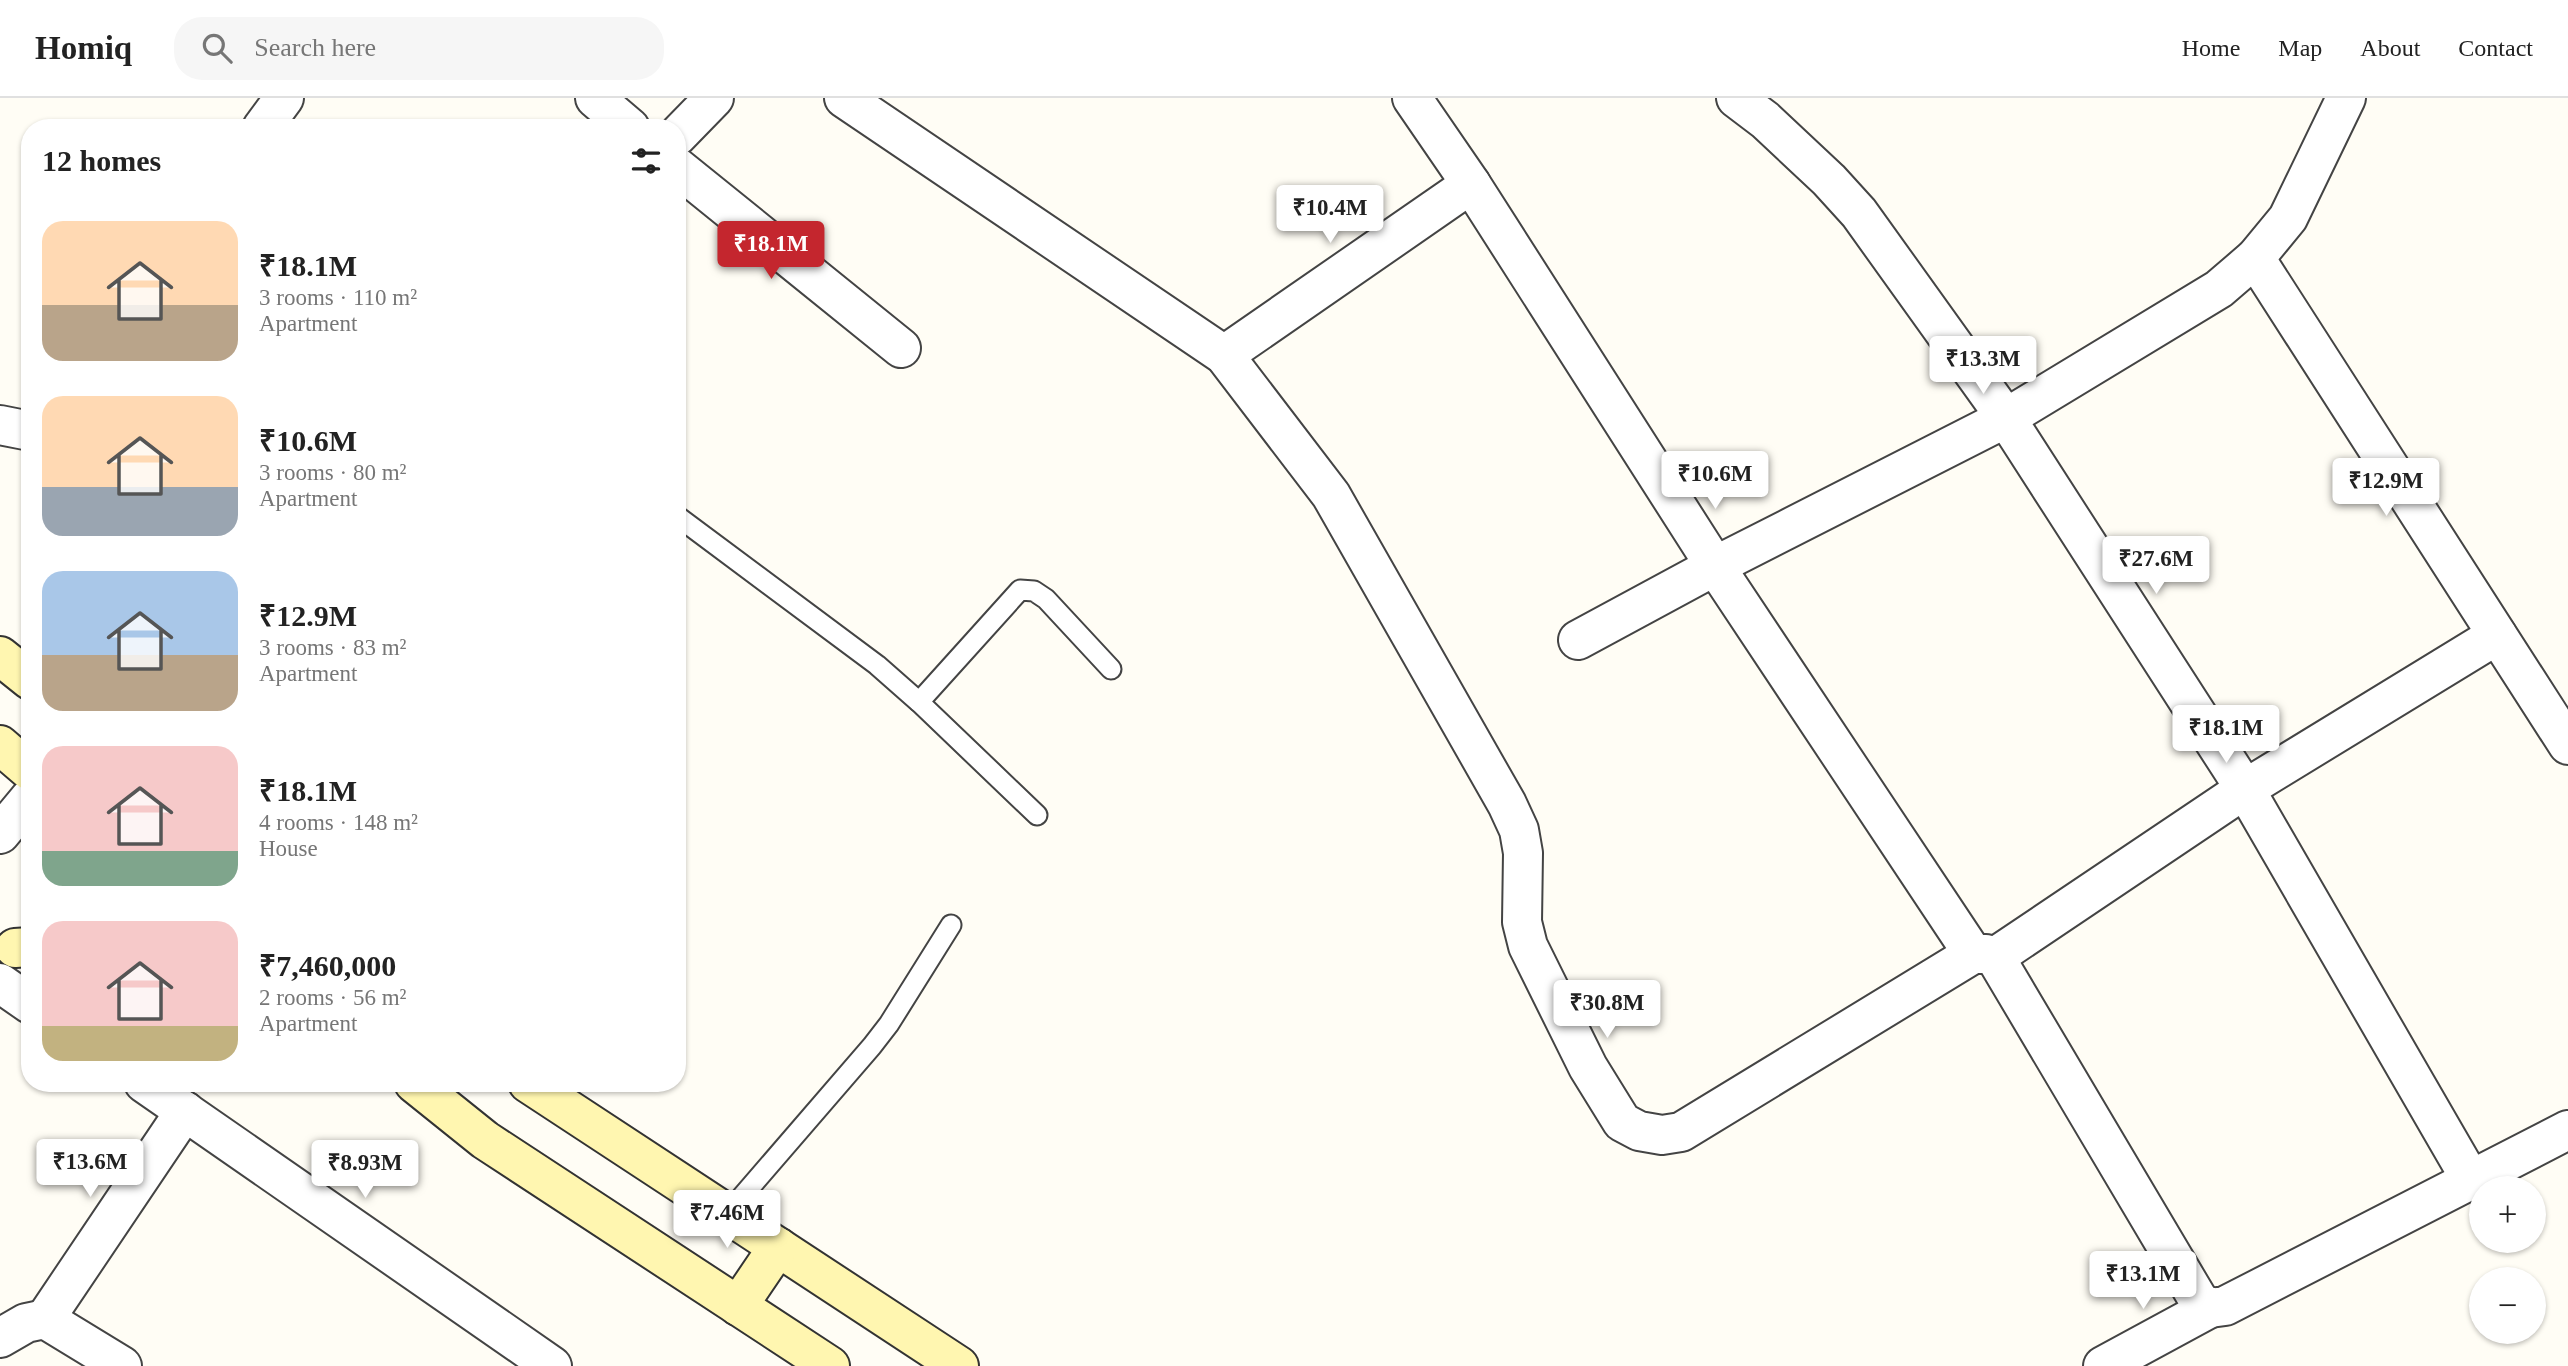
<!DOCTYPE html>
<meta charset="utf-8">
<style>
body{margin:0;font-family:"Times New Roman",serif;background:#f6f6f6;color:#222;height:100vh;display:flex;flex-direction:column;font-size:26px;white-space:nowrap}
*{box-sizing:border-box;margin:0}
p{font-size:23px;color:#767676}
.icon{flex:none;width:38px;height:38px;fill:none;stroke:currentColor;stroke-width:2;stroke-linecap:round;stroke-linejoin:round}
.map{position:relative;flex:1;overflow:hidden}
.drawer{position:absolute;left:21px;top:21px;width:665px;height:973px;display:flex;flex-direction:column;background:#fff;border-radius:28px;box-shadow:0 2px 5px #0004}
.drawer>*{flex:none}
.buttons{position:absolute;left:2469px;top:1078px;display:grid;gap:14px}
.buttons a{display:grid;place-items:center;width:77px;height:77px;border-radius:50%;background:#fff;box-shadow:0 2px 5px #0004;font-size:35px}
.price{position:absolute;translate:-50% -60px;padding:0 16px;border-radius:7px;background:#fff;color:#222;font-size:23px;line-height:46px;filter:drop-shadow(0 2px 4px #0008)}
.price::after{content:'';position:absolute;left:50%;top:42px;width:21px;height:16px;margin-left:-10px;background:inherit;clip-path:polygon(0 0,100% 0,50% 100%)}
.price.selected{background:#c4262e;color:#fff}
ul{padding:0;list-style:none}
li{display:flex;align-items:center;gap:21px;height:175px;padding:0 21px}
li span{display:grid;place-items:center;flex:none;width:196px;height:140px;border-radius:21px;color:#555}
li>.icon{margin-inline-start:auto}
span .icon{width:84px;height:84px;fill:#fffc;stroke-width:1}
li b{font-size:30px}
h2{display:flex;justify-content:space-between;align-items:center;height:84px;padding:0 21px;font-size:30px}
header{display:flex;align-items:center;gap:42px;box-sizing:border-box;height:98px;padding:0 35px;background:#fff;border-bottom:2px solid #e0e0e0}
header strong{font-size:33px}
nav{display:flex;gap:38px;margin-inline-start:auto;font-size:24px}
.search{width:490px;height:63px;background:#f6f6f6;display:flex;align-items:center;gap:18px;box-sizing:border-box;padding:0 24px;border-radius:28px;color:#767676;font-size:26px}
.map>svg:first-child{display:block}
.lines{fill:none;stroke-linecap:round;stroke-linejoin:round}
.service-casing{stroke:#444;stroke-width:23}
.minor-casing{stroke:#444;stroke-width:42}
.tertiary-casing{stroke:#444;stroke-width:42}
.secondary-casing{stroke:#333;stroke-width:42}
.service{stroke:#fff;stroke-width:19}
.minor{stroke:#fff;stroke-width:38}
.tertiary{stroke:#fff;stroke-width:38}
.secondary{stroke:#fff6b0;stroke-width:38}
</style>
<header>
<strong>Homiq</strong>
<div class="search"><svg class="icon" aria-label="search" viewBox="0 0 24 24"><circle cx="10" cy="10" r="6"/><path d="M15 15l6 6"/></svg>Search here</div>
<nav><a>Home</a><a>Map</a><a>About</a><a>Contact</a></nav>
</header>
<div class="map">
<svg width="2568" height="1268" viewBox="0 0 2568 1268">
<rect width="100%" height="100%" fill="#fffdf5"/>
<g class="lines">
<g class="service-casing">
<g id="service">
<path d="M677 418 877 567 919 604 1037 717"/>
<path d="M919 604 1020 492 1034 493 1046 501 1111 571"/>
<path d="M727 1116 872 948 889 926 951 827"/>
</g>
</g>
<g class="minor-casing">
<g id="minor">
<path d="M595 0 630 30"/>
<path d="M1412 0 1471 86 1715 468 1973 856"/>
<path d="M1736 0 1765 22 1829 82 1859 115 2006 320 2245 691 2471 1082"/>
<path d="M262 30 284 0"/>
<path d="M677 69 901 250"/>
<path d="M2255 160 2568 647"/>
<path d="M1224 257 1471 86"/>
<path d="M0 327 25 332 30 329"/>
<path d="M1578 542 1715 468 2006 320 2219 191 2255 160 2288 120 2346 0"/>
<path d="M1995 859 2245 691 2497 537"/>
<path d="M0 885 30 906"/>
<path d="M144 985 552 1268"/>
<path d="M45 1221 185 1013"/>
<path d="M0 1240 26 1225 45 1221 122 1268"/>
<path d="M2103 1268 2210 1210"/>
</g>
</g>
<g class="tertiary-casing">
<g id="tertiary">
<path d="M844 0 1224 257 1331 397 1507 706 1519 732 1523 755 1522 824 1528 848 1588 969 1622 1024 1639 1033 1662 1037 1681 1034 1973 856H1986L1995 859 2199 1203 2210 1210 2225 1208 2568 1032"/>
<path d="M677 38 714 0"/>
<path d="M0 736 30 700"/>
</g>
</g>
<g class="secondary-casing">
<g id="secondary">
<path d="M0 558 30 582"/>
<path d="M0 647 30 673"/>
<path d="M15 850 30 849"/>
<path d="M414 985 485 1042 830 1268"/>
<path d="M528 985 959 1268"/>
<path d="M738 1208 778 1149"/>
</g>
</g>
<use href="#service" class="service"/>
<use href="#minor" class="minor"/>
<use href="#tertiary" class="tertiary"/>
<use href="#secondary" class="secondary"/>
</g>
</svg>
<div class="buttons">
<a>+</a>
<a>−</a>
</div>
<b class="price" style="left:1330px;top:147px">₹10.4M</b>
<b class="price selected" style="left:771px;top:183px">₹18.1M</b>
<b class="price" style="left:1983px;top:298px">₹13.3M</b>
<b class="price" style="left:1715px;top:413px">₹10.6M</b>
<b class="price" style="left:2386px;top:420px">₹12.9M</b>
<b class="price" style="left:2156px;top:498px">₹27.6M</b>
<b class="price" style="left:2226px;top:667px">₹18.1M</b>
<b class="price" style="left:1607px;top:942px">₹30.8M</b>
<b class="price" style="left:90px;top:1101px">₹13.6M</b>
<b class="price" style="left:365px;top:1102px">₹8.93M</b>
<b class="price" style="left:727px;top:1152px">₹7.46M</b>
<b class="price" style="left:2143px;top:1213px">₹13.1M</b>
<section class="drawer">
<h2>12 homes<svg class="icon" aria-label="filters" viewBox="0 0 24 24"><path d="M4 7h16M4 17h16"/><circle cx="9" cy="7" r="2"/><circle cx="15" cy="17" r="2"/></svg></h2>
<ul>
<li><span style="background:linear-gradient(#ffd9b3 60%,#b9a48a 0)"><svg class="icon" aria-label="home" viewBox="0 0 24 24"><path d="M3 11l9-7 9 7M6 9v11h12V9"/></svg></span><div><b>₹18.1M</b><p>3 rooms · 110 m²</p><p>Apartment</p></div></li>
<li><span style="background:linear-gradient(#ffd9b3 65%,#9aa5b1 0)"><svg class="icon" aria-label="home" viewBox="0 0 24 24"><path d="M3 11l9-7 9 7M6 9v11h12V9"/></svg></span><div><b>₹10.6M</b><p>3 rooms · 80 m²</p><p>Apartment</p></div></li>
<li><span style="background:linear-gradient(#a9c7e8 60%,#b9a48a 0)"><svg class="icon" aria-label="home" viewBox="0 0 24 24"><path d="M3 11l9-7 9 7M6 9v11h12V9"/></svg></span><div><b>₹12.9M</b><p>3 rooms · 83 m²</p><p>Apartment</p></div></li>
<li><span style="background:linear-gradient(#f6c9c9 75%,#7fa58c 0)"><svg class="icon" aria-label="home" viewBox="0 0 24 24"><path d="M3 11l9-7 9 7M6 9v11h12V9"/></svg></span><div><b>₹18.1M</b><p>4 rooms · 148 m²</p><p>House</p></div></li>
<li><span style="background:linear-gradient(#f6c9c9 75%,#c2b280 0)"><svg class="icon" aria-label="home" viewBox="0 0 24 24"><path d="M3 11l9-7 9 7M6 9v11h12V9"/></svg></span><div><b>₹7,460,000</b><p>2 rooms · 56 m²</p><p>Apartment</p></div></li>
</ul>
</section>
</div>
